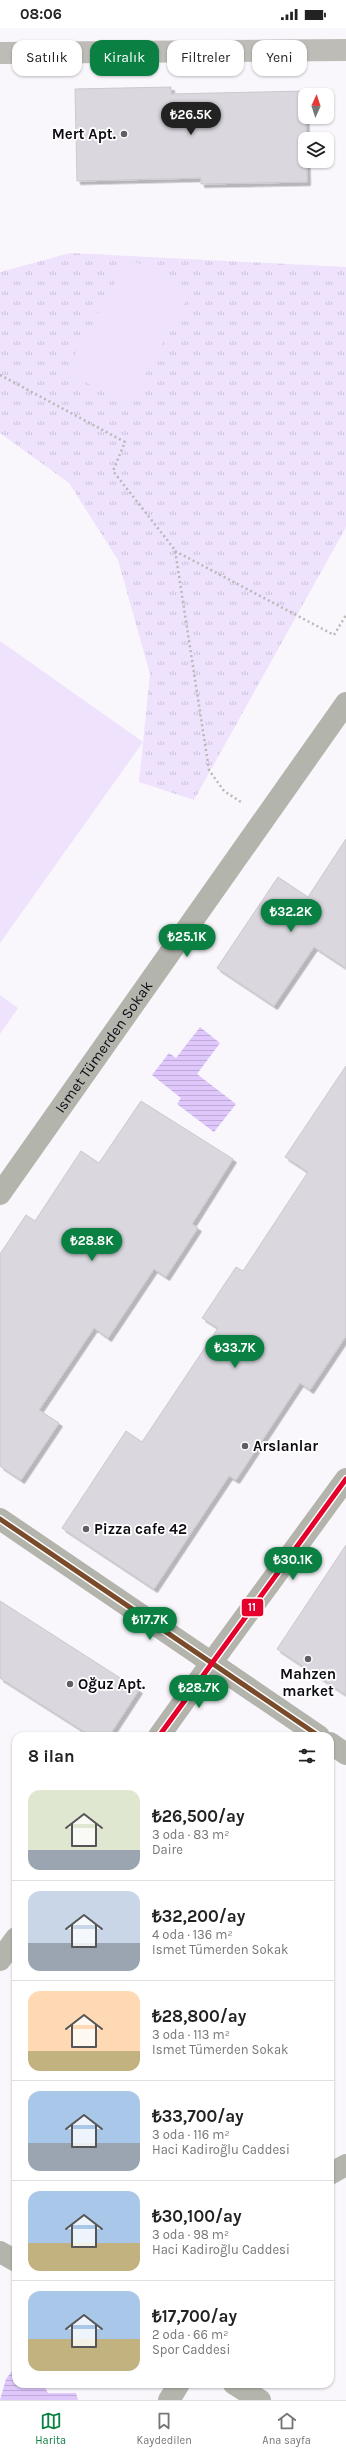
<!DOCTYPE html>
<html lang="tr">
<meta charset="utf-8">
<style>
body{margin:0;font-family:Karla,sans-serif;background:#f2f2f2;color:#222;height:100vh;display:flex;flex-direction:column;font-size:15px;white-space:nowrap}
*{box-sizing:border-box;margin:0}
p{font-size:13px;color:#767676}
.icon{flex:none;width:22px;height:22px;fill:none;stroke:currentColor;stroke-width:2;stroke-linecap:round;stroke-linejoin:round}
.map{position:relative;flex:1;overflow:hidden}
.sheet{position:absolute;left:12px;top:1704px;width:322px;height:656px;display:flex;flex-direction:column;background:#fff;border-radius:12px;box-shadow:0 1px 3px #0004}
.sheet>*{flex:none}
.top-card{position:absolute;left:12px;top:12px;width:322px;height:36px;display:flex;gap:8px}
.needle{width:26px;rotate:3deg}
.fabs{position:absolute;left:298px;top:60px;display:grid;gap:8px}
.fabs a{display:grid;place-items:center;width:36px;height:36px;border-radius:8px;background:#fff;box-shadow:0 1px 3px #0004;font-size:20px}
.price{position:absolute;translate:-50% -34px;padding:0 9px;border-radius:14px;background:#0b8043;color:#fff;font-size:13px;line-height:26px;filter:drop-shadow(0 1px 2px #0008)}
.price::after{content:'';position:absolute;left:50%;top:24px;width:12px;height:9px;margin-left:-6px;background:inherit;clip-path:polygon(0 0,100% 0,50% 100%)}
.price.current{background:#222;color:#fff}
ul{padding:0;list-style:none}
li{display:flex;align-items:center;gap:12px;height:100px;padding:0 16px}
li+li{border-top:1px solid #e0e0e0}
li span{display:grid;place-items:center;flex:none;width:112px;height:80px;border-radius:12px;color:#555}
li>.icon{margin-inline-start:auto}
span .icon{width:48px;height:48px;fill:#fffc;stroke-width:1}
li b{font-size:17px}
h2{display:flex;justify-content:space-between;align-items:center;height:48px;padding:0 16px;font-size:17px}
.chip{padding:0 14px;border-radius:12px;background:#fff;box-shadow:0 1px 3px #0004;font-size:14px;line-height:36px}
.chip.current{background:#0b8043;color:#fff}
.status{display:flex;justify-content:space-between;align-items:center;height:28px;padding:0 20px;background:#fff;direction:ltr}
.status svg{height:11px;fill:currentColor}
.dock{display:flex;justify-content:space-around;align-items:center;height:56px;border-top:1px solid #e0e0e0;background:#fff;font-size:11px;color:#767676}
.dock a{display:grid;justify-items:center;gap:2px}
.dock .current{color:#0b8043}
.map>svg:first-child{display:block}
.grass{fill:url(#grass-tufts)}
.pitch{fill:#eee2fd}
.water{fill:url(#water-rules)}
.building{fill:#dad7de;stroke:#cbc8cf;filter:url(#shadow)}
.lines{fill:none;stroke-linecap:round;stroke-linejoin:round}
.path{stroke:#b9b9b6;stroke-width:2.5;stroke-dasharray:2 3;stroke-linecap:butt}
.street{stroke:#b3b5ad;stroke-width:22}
.secondary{stroke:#b3b4ac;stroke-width:22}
.highway{stroke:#bdbcb7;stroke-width:22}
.bus-1-casing{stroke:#fff;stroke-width:8}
.bus-2-casing{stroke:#fff;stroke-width:8}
.bus-1{stroke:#7a4b2a;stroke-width:5}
.bus-2{stroke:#e4002b;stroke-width:5}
.poi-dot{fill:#605d65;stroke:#fff;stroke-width:1.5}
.labels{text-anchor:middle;stroke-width:3.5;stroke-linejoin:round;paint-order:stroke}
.poi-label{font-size:15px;font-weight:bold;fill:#0e0a13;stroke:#fff;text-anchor:start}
.street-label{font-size:15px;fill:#0e0a13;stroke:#fff}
.line-badge{stroke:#fff;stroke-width:1.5}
.badge-label{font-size:11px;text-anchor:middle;font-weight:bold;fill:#fff}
</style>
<div class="status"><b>08:06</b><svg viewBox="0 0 49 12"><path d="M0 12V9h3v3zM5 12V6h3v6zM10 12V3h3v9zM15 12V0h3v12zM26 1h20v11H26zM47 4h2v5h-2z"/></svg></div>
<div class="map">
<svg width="346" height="2372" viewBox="0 0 346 2372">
<defs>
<pattern id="grass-tufts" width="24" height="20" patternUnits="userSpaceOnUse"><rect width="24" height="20" fill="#eee2fd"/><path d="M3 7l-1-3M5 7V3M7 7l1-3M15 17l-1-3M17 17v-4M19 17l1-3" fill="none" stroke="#cbc1d8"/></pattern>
<pattern id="water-rules" width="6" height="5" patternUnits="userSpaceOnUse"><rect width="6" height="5" fill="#dfc7fb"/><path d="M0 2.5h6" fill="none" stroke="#beaad6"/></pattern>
<filter id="shadow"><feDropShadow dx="3.5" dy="3.5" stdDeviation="0" flood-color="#0004"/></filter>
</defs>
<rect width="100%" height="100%" fill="#f9f7fc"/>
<path class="grass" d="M70 225 346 239V499L194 772 139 754 150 646 118 532 69 455 0 405V244Z"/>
<g class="pitch">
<path d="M129 230 191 264 128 378 66 343Z"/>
<path d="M0 613 143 714 0 915Z"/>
<path d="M0 967 18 980 0 1006Z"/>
</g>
<g class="water">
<path d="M200 999 220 1015 197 1046 236 1076 214 1104 177 1076 181 1070 152 1047 169 1025 176 1030Z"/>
<path d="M12 2343H16V2356H43L48 2365H76L78 2372H0L6 2351Z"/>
</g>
<g class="building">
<path d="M171 59V66L305 63 307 154 201 156V150L77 153 75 61Z"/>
<path d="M346 811V940L314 919 274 978 217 940 278 849 308 869Z"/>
<path d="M346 1038V1308L310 1362 300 1355 236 1452 229 1448 154 1561 62 1500 126 1403 142 1414 218 1300 202 1290 236 1239 243 1243 308 1144 285 1129Z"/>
<path d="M141 1073 233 1131 192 1196 198 1200 166 1249 154 1241 108 1310 94 1300 39 1382 59 1395 21 1452 0 1438V1226L26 1187 35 1193 81 1123 99 1135Z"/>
<path d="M346 1517V1667L277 1621Z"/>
<path d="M0 1573 139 1662 109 1708H91L0 1650Z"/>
</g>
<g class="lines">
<g class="path">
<path d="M0 347 125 414 113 443 175 522 209 742 224 763 241 774"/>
<path d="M175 523 334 607 346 587"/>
</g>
<g class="street">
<path id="s1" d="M0 1166 346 675"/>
<path d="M159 1708 212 1634"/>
<path d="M0 1932 16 1910"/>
<path d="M330 2146 346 2137"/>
<path d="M0 2224 16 2233"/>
<path d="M234 2356 260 2372"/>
<path d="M169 2372 179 2356"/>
</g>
<g class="secondary">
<path d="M0 1491 319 1708"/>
<path d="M212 1634 346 1451"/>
<path d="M330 1715 346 1726"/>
</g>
<path class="highway" d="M0 25 346 22"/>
<g class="bus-1-casing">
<path id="bus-1" d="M0 1491 319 1708"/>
</g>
<g class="bus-2-casing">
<path id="bus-2" d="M159 1708 346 1451"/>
</g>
<use href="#bus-1" class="bus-1"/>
<use href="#bus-2" class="bus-2"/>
</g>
<g class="poi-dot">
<circle cx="124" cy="106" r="4"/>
<circle cx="245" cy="1418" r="4"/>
<circle cx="86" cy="1501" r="4"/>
<circle cx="308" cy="1631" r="4"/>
<circle cx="70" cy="1656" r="4"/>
</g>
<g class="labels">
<g class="poi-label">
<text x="116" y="111" text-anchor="end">Mert Apt.</text>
<text x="253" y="1423">Arslanlar</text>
<text x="94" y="1506">Pizza cafe 42</text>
<text x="308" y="1651" text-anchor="middle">Mahzen<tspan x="308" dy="17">market</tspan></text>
<text x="78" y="1661">Oğuz Apt.</text>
</g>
<g class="street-label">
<text dy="5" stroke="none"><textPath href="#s1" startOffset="180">Ismet Tümerden Sokak</textPath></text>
</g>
</g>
<rect class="line-badge" x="241" y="1570" width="23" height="19" rx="4" fill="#e4002b"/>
<g class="badge-label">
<text x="252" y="1583">11</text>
</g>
</svg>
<div class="fabs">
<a><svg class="needle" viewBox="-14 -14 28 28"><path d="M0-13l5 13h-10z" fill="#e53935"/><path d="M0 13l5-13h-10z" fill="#767676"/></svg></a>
<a><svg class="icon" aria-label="layers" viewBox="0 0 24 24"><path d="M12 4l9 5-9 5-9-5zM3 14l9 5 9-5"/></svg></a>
</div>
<b class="price current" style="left:191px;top:108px">₺26.5K</b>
<b class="price" style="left:291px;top:905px">₺32.2K</b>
<b class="price" style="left:187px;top:930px">₺25.1K</b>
<b class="price" style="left:92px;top:1234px">₺28.8K</b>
<b class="price" style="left:235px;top:1341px">₺33.7K</b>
<b class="price" style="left:293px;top:1553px">₺30.1K</b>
<b class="price" style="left:150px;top:1613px">₺17.7K</b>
<b class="price" style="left:199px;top:1681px">₺28.7K</b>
<div class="top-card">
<a class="chip">Satılık</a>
<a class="chip current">Kiralık</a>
<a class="chip">Filtreler</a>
<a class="chip">Yeni</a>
</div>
<section class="sheet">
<h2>8 ilan<svg class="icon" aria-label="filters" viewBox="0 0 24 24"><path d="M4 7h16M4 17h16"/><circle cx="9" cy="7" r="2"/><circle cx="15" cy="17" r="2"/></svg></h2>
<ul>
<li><span style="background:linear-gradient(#dfe7d0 75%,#9aa5b1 0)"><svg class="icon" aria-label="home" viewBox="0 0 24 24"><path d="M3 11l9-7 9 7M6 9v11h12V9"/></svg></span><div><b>₺26,500/ay</b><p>3 oda · 83 m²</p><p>Daire</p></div></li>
<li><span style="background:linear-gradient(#c9d6e8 65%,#9aa5b1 0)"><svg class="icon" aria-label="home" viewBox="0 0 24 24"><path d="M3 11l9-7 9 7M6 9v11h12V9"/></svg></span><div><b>₺32,200/ay</b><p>4 oda · 136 m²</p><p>Ismet Tümerden Sokak</p></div></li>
<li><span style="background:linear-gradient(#ffd9b3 75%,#c2b280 0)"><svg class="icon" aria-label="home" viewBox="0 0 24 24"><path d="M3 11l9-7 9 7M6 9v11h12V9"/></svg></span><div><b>₺28,800/ay</b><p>3 oda · 113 m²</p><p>Ismet Tümerden Sokak</p></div></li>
<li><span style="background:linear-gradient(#a9c7e8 65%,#9aa5b1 0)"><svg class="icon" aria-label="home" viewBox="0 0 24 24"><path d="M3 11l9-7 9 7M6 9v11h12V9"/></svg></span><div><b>₺33,700/ay</b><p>3 oda · 116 m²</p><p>Haci Kadiroğlu Caddesi</p></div></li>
<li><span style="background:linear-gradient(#a9c7e8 65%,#c2b280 0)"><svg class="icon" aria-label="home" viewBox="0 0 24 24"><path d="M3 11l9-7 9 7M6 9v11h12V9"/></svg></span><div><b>₺30,100/ay</b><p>3 oda · 98 m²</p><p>Haci Kadiroğlu Caddesi</p></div></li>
<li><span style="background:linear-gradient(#a9c7e8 60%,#c2b280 0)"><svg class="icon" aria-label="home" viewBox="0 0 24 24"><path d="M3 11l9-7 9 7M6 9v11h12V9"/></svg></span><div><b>₺17,700/ay</b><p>2 oda · 66 m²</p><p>Spor Caddesi</p></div></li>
</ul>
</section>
</div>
<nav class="dock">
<a class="current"><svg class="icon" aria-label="map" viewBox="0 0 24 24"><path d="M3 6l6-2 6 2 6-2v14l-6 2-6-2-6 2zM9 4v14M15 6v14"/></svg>Harita</a>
<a><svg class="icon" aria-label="saved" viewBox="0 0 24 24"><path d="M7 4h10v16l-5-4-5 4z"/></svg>Kaydedilen</a>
<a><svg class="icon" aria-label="home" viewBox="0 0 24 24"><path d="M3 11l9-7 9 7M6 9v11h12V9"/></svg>Ana sayfa</a>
</nav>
